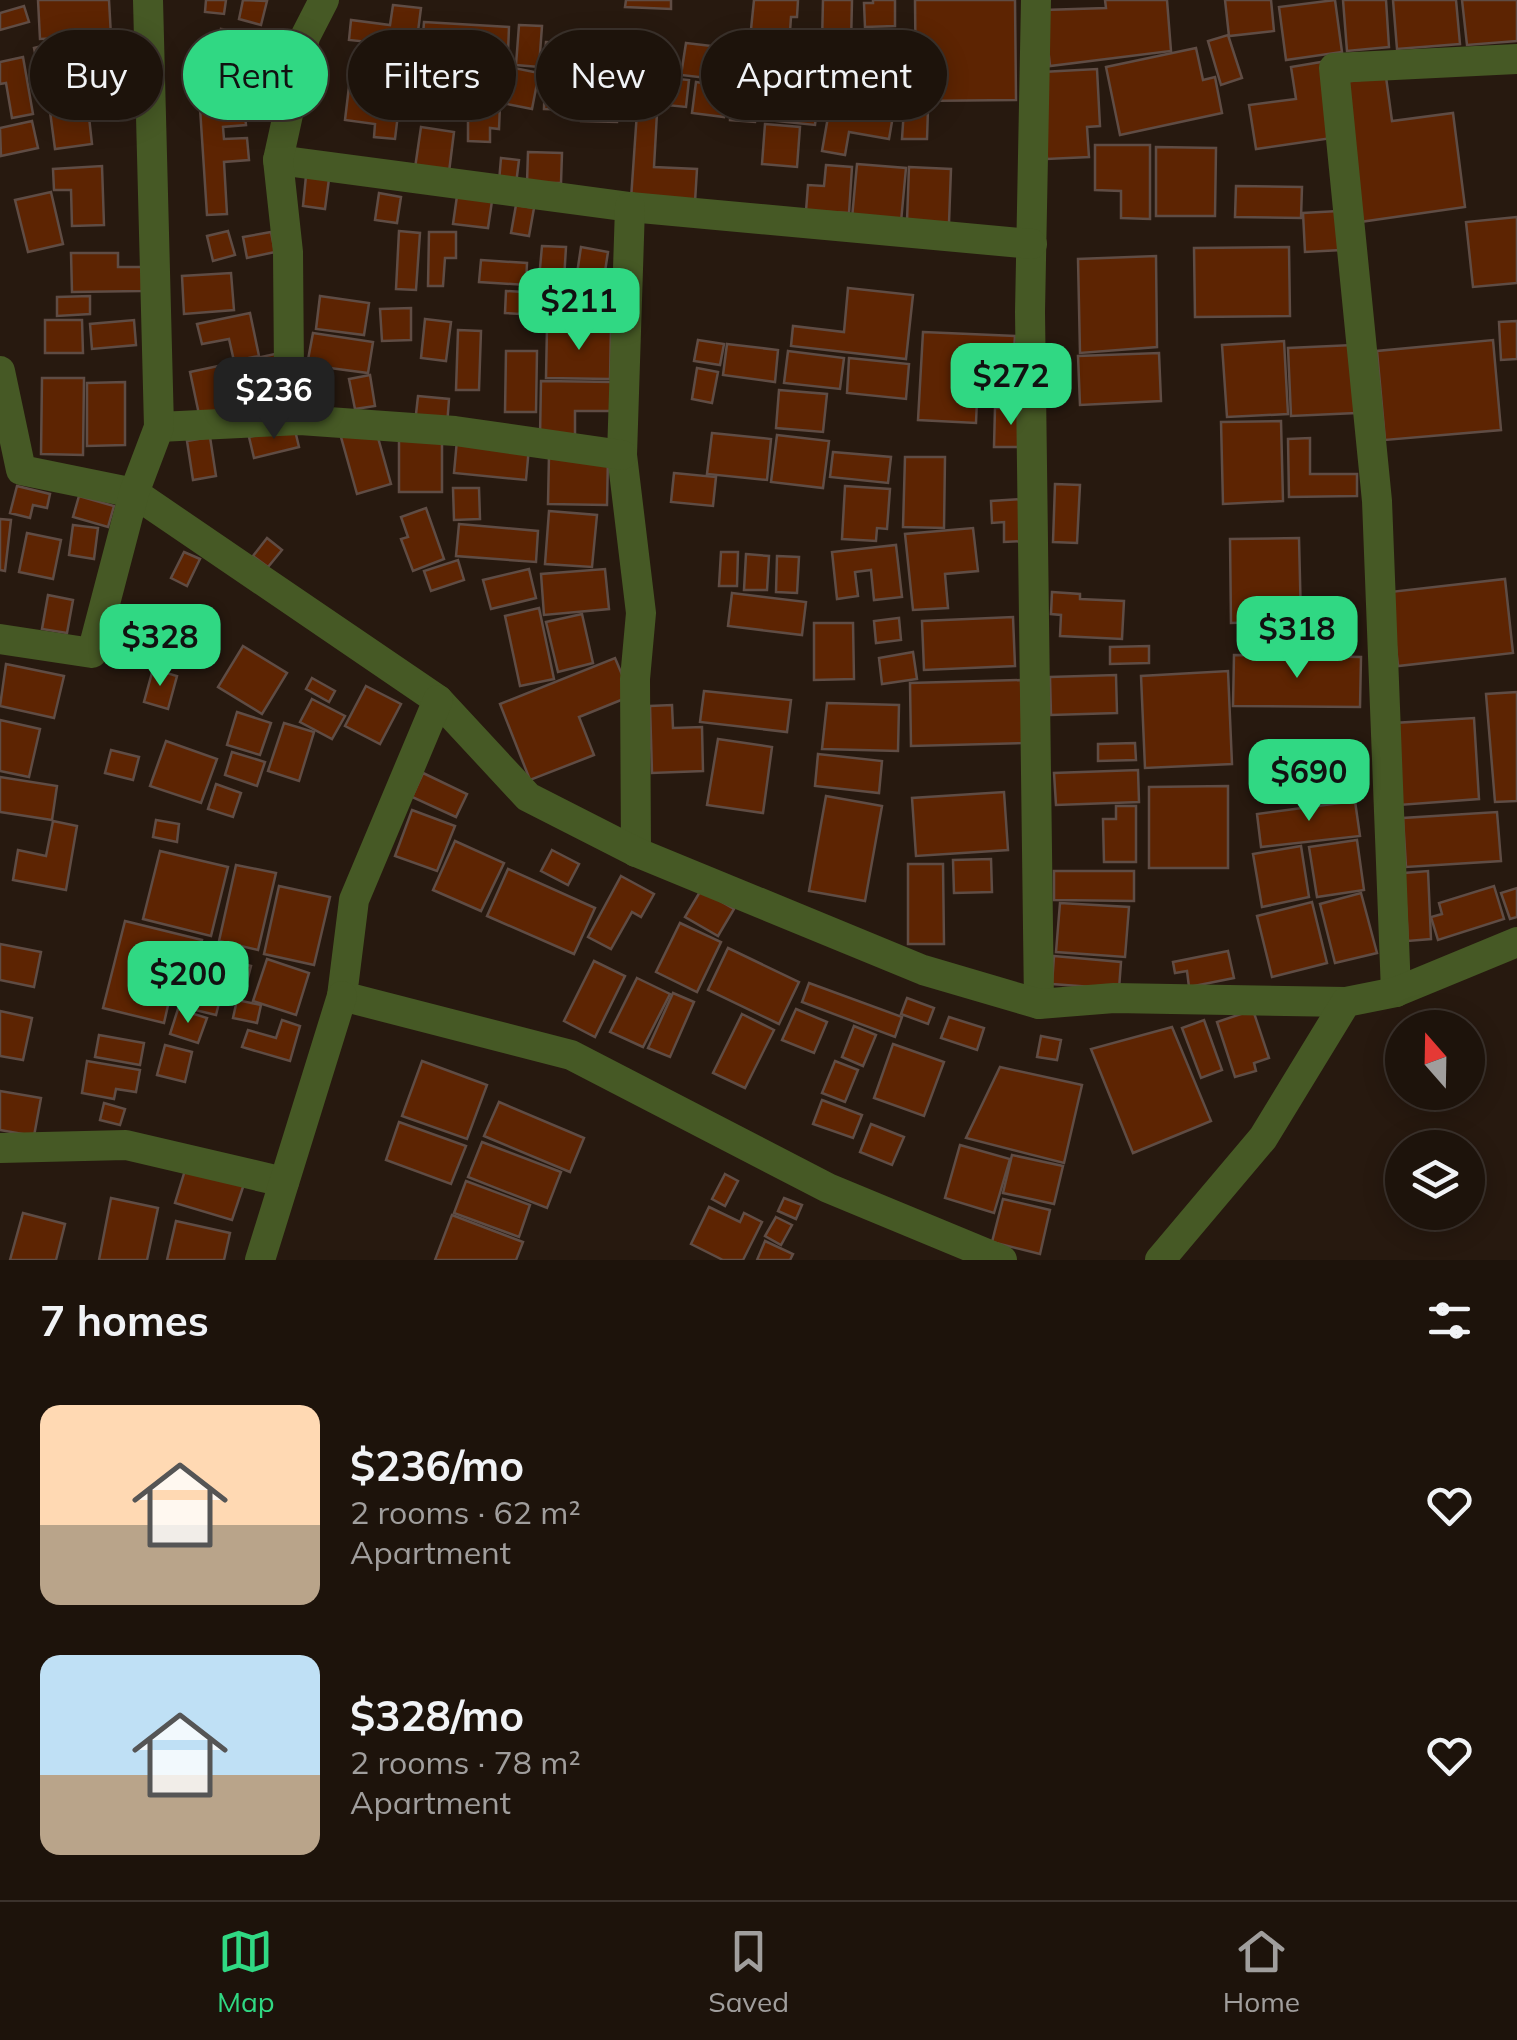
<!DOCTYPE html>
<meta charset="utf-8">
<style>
body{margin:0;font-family:Mulish,sans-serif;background:#251c14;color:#f1f3f6;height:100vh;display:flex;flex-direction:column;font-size:38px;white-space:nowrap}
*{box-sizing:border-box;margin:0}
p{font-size:32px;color:#a09e9d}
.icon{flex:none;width:55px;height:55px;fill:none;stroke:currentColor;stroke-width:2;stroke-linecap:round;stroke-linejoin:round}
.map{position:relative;height:1260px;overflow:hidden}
.side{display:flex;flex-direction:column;background:#1d130b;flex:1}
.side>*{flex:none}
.top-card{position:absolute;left:30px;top:30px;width:1000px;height:90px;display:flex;gap:20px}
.needle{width:65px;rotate:340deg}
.tools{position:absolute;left:1385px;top:1010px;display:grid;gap:20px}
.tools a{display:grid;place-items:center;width:100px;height:100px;border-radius:50%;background:#1d130b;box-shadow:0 5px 25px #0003,0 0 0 2px #3b322c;font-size:50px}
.price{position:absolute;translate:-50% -85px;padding:0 22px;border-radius:20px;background:#30d883;color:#111;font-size:32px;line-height:65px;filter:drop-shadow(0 2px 5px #0008)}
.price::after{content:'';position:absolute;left:50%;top:60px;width:30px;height:22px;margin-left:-15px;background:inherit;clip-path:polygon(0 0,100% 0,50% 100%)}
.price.selected{background:#222;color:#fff}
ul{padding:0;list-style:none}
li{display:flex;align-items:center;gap:30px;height:250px;padding:0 40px}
li span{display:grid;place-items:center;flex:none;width:280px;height:200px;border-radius:20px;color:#555}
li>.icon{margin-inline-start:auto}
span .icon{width:120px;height:120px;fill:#fffc;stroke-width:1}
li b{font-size:42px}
h2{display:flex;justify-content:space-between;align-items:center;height:120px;padding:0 40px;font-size:42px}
.pill{padding:0 35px;border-radius:45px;background:#1d130b;box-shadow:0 5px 25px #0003,0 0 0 2px #3b322c;font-size:35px;line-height:90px}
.pill.selected{background:#30d883;color:#111}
.tabs{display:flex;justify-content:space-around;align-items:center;height:140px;border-top:2px solid #3b322c;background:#1d130b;font-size:28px;color:#a09e9d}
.tabs a{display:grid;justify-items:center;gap:5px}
.tabs .selected{color:#30d883}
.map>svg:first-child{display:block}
.building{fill:#5d2402;stroke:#5f4c44;stroke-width:2.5}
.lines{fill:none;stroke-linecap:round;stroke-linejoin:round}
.minor{stroke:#465925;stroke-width:30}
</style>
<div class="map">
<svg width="1517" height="1260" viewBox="0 0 1517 1260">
<rect width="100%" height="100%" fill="#27190f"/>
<g class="building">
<path d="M38 0H109L111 36 40 39Z"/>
<path d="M206 0H226L224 14 205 12Z"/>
<path d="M243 0 267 1 261 25 239 19Z"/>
<path d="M626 0H671V9L625 7Z"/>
<path d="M754 0H798L797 17H791L790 32 751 29Z"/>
<path d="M823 0H852L851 44 822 43Z"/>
<path d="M873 0H895V26L865 27 864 3H873Z"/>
<path d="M915 0H1015L1016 100 916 101Z"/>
<path d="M1105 0H1167L1171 51 1050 66 1044 10 1106 8Z"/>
<path d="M1225 0H1271L1274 31 1229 36Z"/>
<path d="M1335 0 1342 52 1286 60 1279 7Z"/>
<path d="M1343 0H1386L1389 47 1347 51Z"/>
<path d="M1393 0H1456L1460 44 1397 49Z"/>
<path d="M1462 0H1517V41L1467 45Z"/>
<path d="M393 5 421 8 416 47 349 40 351 20 390 25Z"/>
<path d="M24 6 29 22 0 30V13Z"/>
<path d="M424 22 509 27 508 53 422 49Z"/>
<path d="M519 25 542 26 539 67 516 65Z"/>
<path d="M221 29 286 36 282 67 218 60Z"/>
<path d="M1228 35 1242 78 1221 85 1208 41Z"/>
<path d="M63 41 75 89 44 96 34 48Z"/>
<path d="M546 42 565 43 563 65 544 63Z"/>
<path d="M686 43 746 50 742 82 681 75Z"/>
<path d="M577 44 627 46 626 71 577 69Z"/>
<path d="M1196 48 1203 80 1215 77 1222 113 1120 135 1106 67Z"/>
<path d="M386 51 450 59 447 85 383 76Z"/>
<path d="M784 51 838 56 836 80 825 79 823 93 780 89Z"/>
<path d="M23 57 33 114 12 118 6 83 0 84V62Z"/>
<path d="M484 62 539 73 532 109 502 103 505 88 480 83Z"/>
<path d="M1321 62 1332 138 1256 149 1249 105 1296 99 1291 67Z"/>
<path d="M208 67 255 69 253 96 207 94Z"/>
<path d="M1097 69 1100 126 1087 127 1089 157 1047 159 1042 72Z"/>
<path d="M545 74 618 77 617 122 581 121V110L544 109Z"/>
<path d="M638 75 689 80 686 107 636 102Z"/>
<path d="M1386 77 1392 121 1453 113 1465 207 1360 222 1342 82Z"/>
<path d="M350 78 385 83 383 104 399 106 395 139 374 137 375 124 345 120Z"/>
<path d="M696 82 729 87 724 117 692 113Z"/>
<path d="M407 90 432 93 429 117 404 115Z"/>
<path d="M733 90 758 92 755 122 730 120Z"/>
<path d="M768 94 818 98 815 125 766 120Z"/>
<path d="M87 99 92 144 55 149 49 104Z"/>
<path d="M831 100 894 110 889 139 849 132 845 155 822 151Z"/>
<path d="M468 104 500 105 499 129 490 128V142L468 141Z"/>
<path d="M244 105 246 125 223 127 224 139 247 138 249 160 224 162 227 214 207 215 200 108Z"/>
<path d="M904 109H928L927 139H902Z"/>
<path d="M637 112 657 113 654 167 697 169 695 202 631 199Z"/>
<path d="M32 121 38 148 1 156 0 128Z"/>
<path d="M765 124 800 127 797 167 762 164Z"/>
<path d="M421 127 454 132 449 172 415 168Z"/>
<path d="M1095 145H1150V219L1121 218V191L1095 190Z"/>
<path d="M1156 147 1216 148 1215 216H1156Z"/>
<path d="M528 152 562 153 561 183H527Z"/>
<path d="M501 158 519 160 516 184 499 182Z"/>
<path d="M857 164 906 168 901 222 852 218Z"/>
<path d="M826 165 852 167 849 213 806 211 808 185 824 186Z"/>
<path d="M102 166 104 225 72 226 71 190H54L53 169Z"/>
<path d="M909 167 951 169 949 223 907 221Z"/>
<path d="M306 176 329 179 325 209 303 206Z"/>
<path d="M1236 186 1302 187 1301 218 1235 217Z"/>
<path d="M51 192 63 244 28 252 15 200Z"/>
<path d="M379 193 401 197 397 223 375 220Z"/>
<path d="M457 196 492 201 488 228 453 224Z"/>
<path d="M516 205 534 208 529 236 511 233Z"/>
<path d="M1338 211 1341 250 1305 252 1303 213Z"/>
<path d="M1517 217V283L1473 287 1466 222Z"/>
<path d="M228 231 235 255 213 261 207 236Z"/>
<path d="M399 231 420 233 416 290 396 289Z"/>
<path d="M271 232 275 252 247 258 243 237Z"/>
<path d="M429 232H456V258H445L443 286H428Z"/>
<path d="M542 246 566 247 564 280 539 279Z"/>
<path d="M581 247 608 252 602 291 575 287Z"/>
<path d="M1289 247 1290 316 1195 317 1194 248Z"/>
<path d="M71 253H118V267H142V291L72 292Z"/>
<path d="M1156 256 1157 347 1080 353 1078 259Z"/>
<path d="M481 260 527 263 526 285 479 282Z"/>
<path d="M231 273 234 310 184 314 182 276Z"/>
<path d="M848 288 913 295 906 359 791 346 793 326 844 332Z"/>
<path d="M506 291 539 293 538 315 505 313Z"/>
<path d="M90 296V314L57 316V297Z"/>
<path d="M320 296 369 303 364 335 316 329Z"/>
<path d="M561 298 613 299 612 326 560 325Z"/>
<path d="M411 308V340L382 341 380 309Z"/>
<path d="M250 313 259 356 234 361 229 339 202 344 197 324Z"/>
<path d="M425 319 451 322 446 361 421 358Z"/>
<path d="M45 320H82L83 353H45Z"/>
<path d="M134 320 136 345 92 349 90 324Z"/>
<path d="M1517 321V359L1501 360 1499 322Z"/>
<path d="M547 327 611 328 610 379 546 378Z"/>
<path d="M458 330 481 331 479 390H456Z"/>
<path d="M923 332 1015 336 1012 379 978 377 976 423 918 420Z"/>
<path d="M313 333 373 342 368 373 307 365Z"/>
<path d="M698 340 724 344 720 365 694 361Z"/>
<path d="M1493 340 1501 430 1385 440 1377 351Z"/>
<path d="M1284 341 1288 414 1227 417 1222 345Z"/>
<path d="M727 344 778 350 775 382 723 375Z"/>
<path d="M1353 345 1356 413 1291 416 1288 348Z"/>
<path d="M506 351H537L536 412H505Z"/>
<path d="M788 351 844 358 840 389 784 383Z"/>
<path d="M280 353 290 400 200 419 190 372Z"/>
<path d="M1159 353 1161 401 1080 405 1078 356Z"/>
<path d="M849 358 909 364 906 399 847 393Z"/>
<path d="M697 368 718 372 712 403 692 399Z"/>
<path d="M370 375 375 406 355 409 349 379Z"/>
<path d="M42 378H84L83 455 41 454Z"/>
<path d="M541 381 614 382 613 411H575V437H540Z"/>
<path d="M125 382V445L87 446V383Z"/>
<path d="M779 390 827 394 823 432 776 428Z"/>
<path d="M418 396 449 399 447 426 415 423Z"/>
<path d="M995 408H1028V447H994Z"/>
<path d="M1281 421 1283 501 1223 504 1221 422Z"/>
<path d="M294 426 299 447 254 458 249 437Z"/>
<path d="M375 427 391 484 357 494 341 437Z"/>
<path d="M712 433 771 439 767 480 707 474Z"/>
<path d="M777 435 829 441 823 488 771 482Z"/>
<path d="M210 437 216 476 193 480 187 441Z"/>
<path d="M1310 438V474H1357V496L1289 497 1288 439Z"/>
<rect x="399" y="440" width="43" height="52"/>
<path d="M457 440 529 447 526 480 454 473Z"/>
<path d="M833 452 891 457 888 483 830 477Z"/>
<path d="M549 455 608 457 607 505 548 504Z"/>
<path d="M905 457H945L944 528 903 527Z"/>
<path d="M674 473 716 477 713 506 671 502Z"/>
<path d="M1055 484 1080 485 1077 543 1053 542Z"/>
<path d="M17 486 50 494 47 508 33 505 30 518 10 513Z"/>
<path d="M845 486 890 489 887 529 877 528 876 541 842 539Z"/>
<path d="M453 488H479L480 519 454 520Z"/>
<path d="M79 496 114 506 108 527 73 517Z"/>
<path d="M1024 499 1025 541 1004 542V522L992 523 991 501Z"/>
<path d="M426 508 444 559 413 571 401 539 408 537 401 517Z"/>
<path d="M549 511 597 515 592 567 545 564Z"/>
<path d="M0 519 11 520 5 571 0 570Z"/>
<path d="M459 524 538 531 536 562 456 556Z"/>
<path d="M73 525 98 528 94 559 69 555Z"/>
<path d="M973 528 978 571 945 574 948 608 913 610 905 534Z"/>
<path d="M27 533 61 540 53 579 19 572Z"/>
<path d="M267 538 282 550 268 567 253 556Z"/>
<path d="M1299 538 1301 621 1231 623 1230 539Z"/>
<path d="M896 545 902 597 874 600 871 570 855 572 858 596 837 599 832 552Z"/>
<path d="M184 552 200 559 187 586 171 578Z"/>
<path d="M721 552H738L737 586H719Z"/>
<path d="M746 554 769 556 767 590H744Z"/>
<path d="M777 556 799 557 797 593 776 592Z"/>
<path d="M458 560 464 580 431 591 424 571Z"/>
<path d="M529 569 536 598 491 609 483 580Z"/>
<path d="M605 569 609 609 544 615 541 574Z"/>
<path d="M1505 579 1513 653 1398 666 1390 592Z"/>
<path d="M1052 592 1080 594V599L1124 601 1122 639 1060 636 1061 615 1051 614Z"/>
<path d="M732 593 806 602 802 635 728 626Z"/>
<path d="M48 595 73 600 67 633 42 629Z"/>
<path d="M539 608 554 679 520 686 505 616Z"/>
<path d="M582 614 593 663 558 672 546 622Z"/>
<path d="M170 615 184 623 174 642 160 635Z"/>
<path d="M1013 617 1015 666 924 670 922 621Z"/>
<path d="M899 618 901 640 876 643 874 621Z"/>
<path d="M814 623H853L854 679 814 680Z"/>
<path d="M243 646 287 673 262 714 218 687Z"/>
<path d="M1149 646V663L1110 664V647Z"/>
<path d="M913 652 917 679 882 684 879 658Z"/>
<path d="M1234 655 1361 657 1360 707 1233 706Z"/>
<path d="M615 658 631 696 579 717 594 755 530 780 500 704Z"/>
<path d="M6 664 64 676 54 718 0 706Z"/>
<path d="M153 669 177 676 168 709 144 702Z"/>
<path d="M1228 671 1232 764 1145 768 1141 676Z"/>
<path d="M1116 675 1117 713 1051 715 1050 677Z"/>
<path d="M312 678 335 691 329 702 306 689Z"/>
<path d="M1021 680 1023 743 911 746 910 683Z"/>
<path d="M366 686 401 704 380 744 345 726Z"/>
<path d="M704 691 791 700 787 732 700 722Z"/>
<path d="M1517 692V801L1495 802 1486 694Z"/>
<path d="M312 699 345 716 332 739 300 722Z"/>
<path d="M827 703 899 705 898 751 822 749Z"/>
<path d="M672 705 673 728 702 727 703 771 652 773 650 706Z"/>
<path d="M237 712 271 723 260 755 227 745Z"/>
<path d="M1474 718 1479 799 1399 805 1394 723Z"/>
<path d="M0 720 40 729 29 777 0 771Z"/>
<path d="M284 723 314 732 299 781 268 771Z"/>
<path d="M718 739 772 747 763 813 707 805Z"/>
<path d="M166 741 217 759 201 803 150 786Z"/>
<path d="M1135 743 1136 760 1098 761V744Z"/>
<path d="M111 750 139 757 133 780 105 773Z"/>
<path d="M232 752 265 762 257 786 225 775Z"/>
<path d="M818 754 882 761 879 793 815 786Z"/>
<path d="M1138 770 1139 802 1056 805 1054 773Z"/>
<path d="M423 773 467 794 456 817 412 797Z"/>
<path d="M0 777 57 786 52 820 0 812Z"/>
<path d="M216 784 241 793 233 817 208 809Z"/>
<path d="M1228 786V868H1149V787Z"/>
<path d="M1004 792 1008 850 916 856 912 798Z"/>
<path d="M826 796 882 806 865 901 809 891Z"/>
<path d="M1355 801 1360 836 1261 847 1257 814Z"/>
<path d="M1116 806H1136V862H1104L1103 819H1116Z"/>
<path d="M412 810 455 826 437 871 395 856Z"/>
<path d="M1497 812 1501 861 1406 867 1403 818Z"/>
<path d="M156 820 179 824 177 842 153 837Z"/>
<path d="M53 821 77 826 66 890 13 880 18 850 46 856Z"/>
<path d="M1357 840 1364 890 1317 897 1309 847Z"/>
<path d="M455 841 504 863 481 911 433 890Z"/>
<path d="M1301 846 1309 897 1262 907 1253 854Z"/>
<path d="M552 850 579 864 568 885 541 871Z"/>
<path d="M160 851 228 867 211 936 143 919Z"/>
<path d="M991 859 992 892 954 893 953 860Z"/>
<path d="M908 864H943L944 944H908Z"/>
<path d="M236 865 276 873 258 950 219 941Z"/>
<path d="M508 869 595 908 574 954 487 916Z"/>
<path d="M1054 871H1134V901L1054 900Z"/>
<path d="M1428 871 1431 939 1408 941 1404 873Z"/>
<path d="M621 876 654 894 641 917 632 912 611 949 588 937Z"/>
<path d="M279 886 330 897 314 965 264 954Z"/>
<path d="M1494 886 1504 919 1438 940 1431 917 1442 914 1439 903Z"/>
<path d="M1517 888V917L1510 919 1501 893Z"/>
<path d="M701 890 734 909 718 936 685 917Z"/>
<path d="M1361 893 1377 953 1335 963 1320 904Z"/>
<path d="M1312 902 1327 963 1272 977 1257 916Z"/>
<path d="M1060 903 1129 907 1125 957 1056 952Z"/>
<path d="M125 921 202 940 196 964 161 956 151 997 169 1001 164 1023 103 1008Z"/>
<path d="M680 923 721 942 697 992 656 972Z"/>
<path d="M0 944 41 952 34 987 0 980Z"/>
<path d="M728 948 799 982 779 1024 708 990Z"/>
<path d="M1228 951 1234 978 1189 987 1187 971 1175 973 1173 962Z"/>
<path d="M200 953 251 966 243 997 222 991 216 1015 187 1008Z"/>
<path d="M1054 956 1121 962 1119 989 1052 984Z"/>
<path d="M267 959 309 973 296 1015 253 1001Z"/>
<path d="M594 961 625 976 595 1037 564 1021Z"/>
<path d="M637 978 670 994 643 1047 610 1032Z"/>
<path d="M809 983 902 1017 895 1037 802 1002Z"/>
<path d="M673 993 694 1002 670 1057 648 1048Z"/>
<path d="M907 998 934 1008 928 1024 901 1014Z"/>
<path d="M237 1000 261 1005 257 1023 233 1018Z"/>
<path d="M178 1009 207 1018 198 1043 170 1034Z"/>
<path d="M796 1009 827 1022 814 1053 782 1040Z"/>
<path d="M1253 1010 1269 1058 1254 1063 1256 1071 1235 1077 1217 1022Z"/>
<path d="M0 1011 32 1018 23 1060 0 1056Z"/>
<path d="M742 1014 774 1030 745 1088 713 1073Z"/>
<path d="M949 1017 984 1028 977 1050 941 1038Z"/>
<path d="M282 1020 300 1026 290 1061 242 1047 248 1030 276 1038Z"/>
<path d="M1204 1020 1222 1070 1201 1078 1182 1028Z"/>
<path d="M854 1026 876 1035 863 1066 842 1057Z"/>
<path d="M1172 1027 1211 1121 1133 1153 1091 1049Z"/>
<path d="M99 1035 144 1043 140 1065 95 1057Z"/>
<path d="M1041 1036 1061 1040 1057 1060 1037 1057Z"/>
<path d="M893 1044 944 1062 924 1116 874 1098Z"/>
<path d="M165 1045 192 1052 185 1082 157 1075Z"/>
<path d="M87 1061 140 1070 136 1092 116 1089 114 1099 82 1093Z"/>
<path d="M422 1061 487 1085 467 1139 402 1116Z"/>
<path d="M835 1061 858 1070 845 1102 822 1093Z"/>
<path d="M1000 1067 1082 1085 1064 1163 966 1138Z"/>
<path d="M0 1091 41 1098 34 1136 0 1130Z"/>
<path d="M822 1100 862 1115 853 1138 813 1124Z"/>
<path d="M499 1102 584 1138 570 1172 484 1136Z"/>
<path d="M104 1103 125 1109 120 1125 100 1120Z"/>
<path d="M399 1122 466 1146 451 1184 386 1160Z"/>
<path d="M871 1124 904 1137 892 1165 860 1152Z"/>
<path d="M482 1142 561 1172 547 1208 468 1177Z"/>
<path d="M960 1145 1010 1159 994 1213 945 1198Z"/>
<path d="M1012 1155 1063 1166 1054 1204 1003 1193Z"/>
<path d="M186 1167 244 1184 232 1220 175 1203Z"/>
<path d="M725 1174 738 1181 725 1206 712 1199Z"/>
<path d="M466 1181 530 1205 519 1237 454 1213Z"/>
<path d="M111 1198 158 1208 147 1260H99Z"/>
<path d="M784 1198 802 1205 796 1219 778 1211Z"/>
<path d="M1003 1199 1050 1210 1040 1254 992 1242Z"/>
<path d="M709 1207 740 1222 744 1213 762 1222 743 1260H723L691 1244Z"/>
<path d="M23 1213 65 1224 56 1260H10Z"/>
<path d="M452 1215 523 1242 516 1260H435Z"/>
<path d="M776 1217 792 1225 781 1245 765 1236Z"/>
<path d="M176 1221 230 1233 224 1260H167Z"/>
<path d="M765 1241 793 1254 790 1260H757Z"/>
</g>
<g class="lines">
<g class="minor">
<path d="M1036 0 1030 312 1039 1004"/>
<path d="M278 160 630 207 1032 244"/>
<path d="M630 207 622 455 641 613 635 679 636 852"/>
<path d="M0 371 21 470 134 493 438 700 528 797 636 852 923 970 1039 1004 1114 998 1346 1002"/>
<path d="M300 420 289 372 288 252 278 160 305 37 324 0"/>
<path d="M159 427 300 420 455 431 622 455"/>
<path d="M0 639 92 653 134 493 159 427 148 0"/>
<path d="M438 700 354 900 342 996 571 1055 828 1188 1002 1260"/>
<path d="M1396 992 1377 501 1334 68 1517 59"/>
<path d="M0 1148 126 1145 284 1182"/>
<path d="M260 1260 342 996"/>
<path d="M1160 1260 1263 1138 1346 1002 1396 992 1517 942"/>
</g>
</g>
</svg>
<div class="tools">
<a><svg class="needle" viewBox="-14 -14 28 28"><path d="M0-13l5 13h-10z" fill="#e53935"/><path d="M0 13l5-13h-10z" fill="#a09e9d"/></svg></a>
<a><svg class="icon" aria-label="layers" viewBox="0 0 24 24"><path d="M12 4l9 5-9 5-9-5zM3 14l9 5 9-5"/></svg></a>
</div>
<b class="price" style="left:579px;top:353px">$211</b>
<b class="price" style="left:1011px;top:428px">$272</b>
<b class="price selected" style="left:274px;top:442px">$236</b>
<b class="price" style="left:1297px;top:681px">$318</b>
<b class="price" style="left:160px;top:689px">$328</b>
<b class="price" style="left:1309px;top:824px">$690</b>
<b class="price" style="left:188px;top:1026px">$200</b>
<div class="top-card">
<a class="pill">Buy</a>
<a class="pill selected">Rent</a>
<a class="pill">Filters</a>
<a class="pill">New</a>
<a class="pill">Apartment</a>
</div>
</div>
<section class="side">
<h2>7 homes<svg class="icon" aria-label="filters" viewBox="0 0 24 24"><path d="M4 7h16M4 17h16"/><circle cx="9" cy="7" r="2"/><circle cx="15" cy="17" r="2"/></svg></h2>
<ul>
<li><span style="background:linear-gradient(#ffd9b3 60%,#b9a48a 0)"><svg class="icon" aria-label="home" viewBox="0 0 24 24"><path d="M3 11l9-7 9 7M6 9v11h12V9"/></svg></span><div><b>$236/mo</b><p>2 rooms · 62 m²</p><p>Apartment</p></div><svg class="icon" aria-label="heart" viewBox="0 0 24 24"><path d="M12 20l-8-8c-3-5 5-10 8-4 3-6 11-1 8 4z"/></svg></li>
<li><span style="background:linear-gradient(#bfe0f5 60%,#b9a48a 0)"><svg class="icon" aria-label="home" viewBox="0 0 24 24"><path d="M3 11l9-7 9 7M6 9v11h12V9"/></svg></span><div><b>$328/mo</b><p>2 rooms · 78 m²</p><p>Apartment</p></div><svg class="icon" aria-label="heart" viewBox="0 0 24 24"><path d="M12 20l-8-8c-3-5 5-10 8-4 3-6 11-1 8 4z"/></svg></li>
</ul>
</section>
<nav class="tabs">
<a class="selected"><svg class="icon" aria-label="map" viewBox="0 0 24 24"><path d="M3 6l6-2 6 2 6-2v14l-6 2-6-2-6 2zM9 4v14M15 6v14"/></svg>Map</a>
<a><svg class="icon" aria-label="saved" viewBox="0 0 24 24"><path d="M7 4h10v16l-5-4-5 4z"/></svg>Saved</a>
<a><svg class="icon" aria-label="home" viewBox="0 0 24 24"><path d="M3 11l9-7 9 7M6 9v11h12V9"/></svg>Home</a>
</nav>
